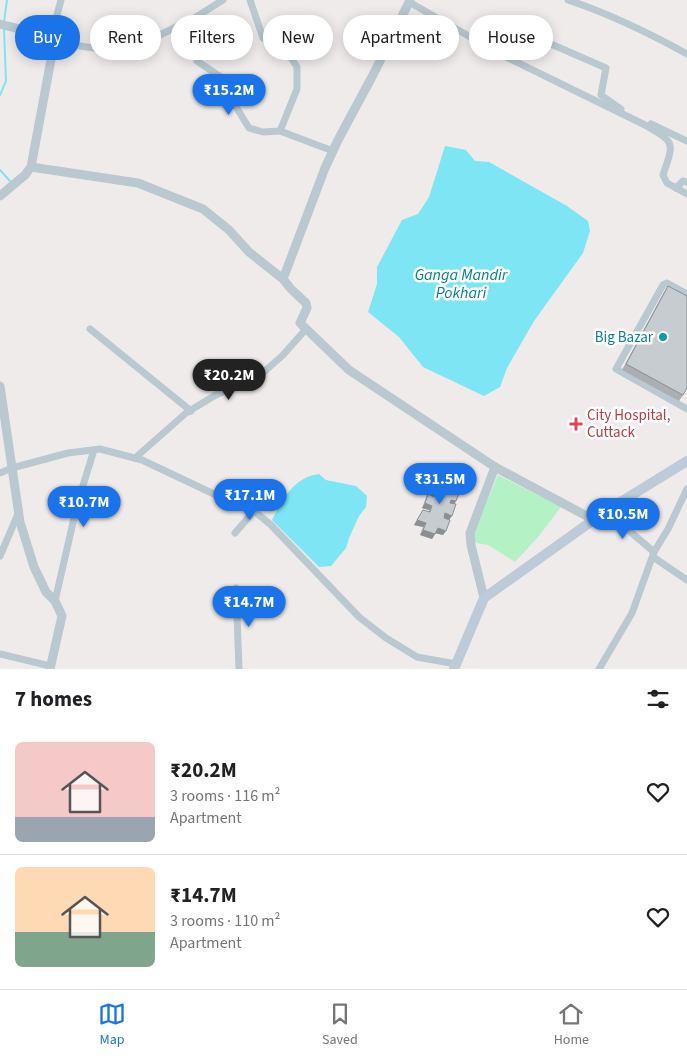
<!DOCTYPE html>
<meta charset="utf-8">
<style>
body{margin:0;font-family:"Source Sans 3",sans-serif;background:#f2f2f2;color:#202124;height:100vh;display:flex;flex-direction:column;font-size:19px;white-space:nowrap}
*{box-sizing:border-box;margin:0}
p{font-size:16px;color:#757577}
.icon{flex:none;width:28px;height:28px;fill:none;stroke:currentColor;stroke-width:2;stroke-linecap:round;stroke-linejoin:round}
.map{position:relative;height:669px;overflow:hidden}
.side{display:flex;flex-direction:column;background:#fff;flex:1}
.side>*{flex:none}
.hud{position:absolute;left:15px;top:15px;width:658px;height:45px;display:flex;gap:10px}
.price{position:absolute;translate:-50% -42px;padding:0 11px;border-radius:18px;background:#1a73e8;color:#fff;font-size:16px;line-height:32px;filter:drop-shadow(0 1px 2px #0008)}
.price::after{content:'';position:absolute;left:50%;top:30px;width:15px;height:11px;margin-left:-8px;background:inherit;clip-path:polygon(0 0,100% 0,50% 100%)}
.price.on{background:#222;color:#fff}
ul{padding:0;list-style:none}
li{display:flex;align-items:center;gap:15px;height:125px;padding:0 15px}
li+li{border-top:1px solid #e0e0e0}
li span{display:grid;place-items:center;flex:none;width:140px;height:100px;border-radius:8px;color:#555}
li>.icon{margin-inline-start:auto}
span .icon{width:60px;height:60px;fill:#fffc;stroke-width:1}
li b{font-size:21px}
h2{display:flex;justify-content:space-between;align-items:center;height:60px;padding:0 15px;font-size:21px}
.pill{padding:0 18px;border-radius:22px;background:#fff;box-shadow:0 2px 12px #0003;font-size:18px;line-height:45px}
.pill.on{background:#1a73e8;color:#fff}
.tabs{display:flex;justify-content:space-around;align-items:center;height:70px;border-top:1px solid #e0e0e0;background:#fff;font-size:14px;color:#757577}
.tabs a{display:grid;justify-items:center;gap:2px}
.tabs .on{color:#1a73e8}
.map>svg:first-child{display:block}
.green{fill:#b4f2c6}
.water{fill:#7de5f3}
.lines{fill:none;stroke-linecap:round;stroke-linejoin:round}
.stream{stroke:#7de5f3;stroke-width:2}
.minor{stroke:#bac8d0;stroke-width:7}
.tertiary{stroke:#bac8d0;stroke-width:9}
.secondary{stroke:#bccbd7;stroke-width:10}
.wall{fill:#abafb4}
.shaded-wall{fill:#8b8f92}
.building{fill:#c7ccd1;stroke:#8b8f92}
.culture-dot{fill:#0f9aa8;stroke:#fff;stroke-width:2}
.health-dot{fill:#e0444e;stroke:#fff;stroke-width:2}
.labels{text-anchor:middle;stroke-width:5;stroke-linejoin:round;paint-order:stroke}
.culture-label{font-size:15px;fill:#0d838f;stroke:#fff;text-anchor:end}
.health-label{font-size:15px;fill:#be3a42;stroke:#fff;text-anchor:start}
.water-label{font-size:16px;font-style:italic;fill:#037f90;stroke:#fff}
</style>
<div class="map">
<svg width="687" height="669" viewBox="0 0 687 669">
<rect width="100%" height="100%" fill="#efebeb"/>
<path class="green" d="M498 475 561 507 539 536 515 562 488 545 476 543 473 534Z"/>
<g class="water">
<path d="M445 146 466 150 475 161 489 162 567 206 588 221 590 231 583 253 534 321 507 368 500 387 484 396 423 367 399 337 368 312 377 284V267L402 220 418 214 429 197Z"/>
<path d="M319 474 326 480 356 486 367 496 366 507 359 516 349 538 346 548 331 566 319 567 272 520C282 500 294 477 319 474Z"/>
</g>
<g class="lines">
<g class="stream">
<path d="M4 22 7 0"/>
<path d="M0 95 6 81 4 29"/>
<path d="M0 170 10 181"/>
</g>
<g class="minor">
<path d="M61 0 54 26 55 38 80 46 101 49 142 44 196 17 223 0"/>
<path d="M250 0 263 38 292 59 297 67V89L280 131 333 151"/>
<path d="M568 0C610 14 649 33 687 54"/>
<path d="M409 2 502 55 645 125C676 143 674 142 663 175L667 183 687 194"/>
<path d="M512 27 606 68 601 95 621 109"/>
<path d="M197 61 231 84 230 97 249 128 263 132 280 131"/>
<path d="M651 124 687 141"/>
<path d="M676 188 683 181 687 182"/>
<path d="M687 294 667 283 663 285 616 369 687 409"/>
<path d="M90 329 191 411"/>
<path d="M135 458 186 413 214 396 265 371 283 355 306 329"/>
<path d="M0 473 12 468 68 453 100 449 142 460 216 495 245 505 254 511 271 525 359 617 386 638 417 657 456 664"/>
<path d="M606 511 654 552"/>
<path d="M235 533 254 511"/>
<path d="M0 556 18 514"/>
<path d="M653 557 687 580"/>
<path d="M236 588 239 669"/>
<path d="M55 601 77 505 94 450"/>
<path d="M0 654 50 666"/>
<path d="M599 669 632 613 654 552 668 529 687 489"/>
</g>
<g class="tertiary">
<path d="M0 24 55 38 31 167 138 183 203 209 229 230 249 252 283 279 291 289 306 303 307 308 300 323 349 370 495 467 594 520"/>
<path d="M0 196 25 175 31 167"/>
<path d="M283 279 325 168 338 140 374 73 410 0"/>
<path d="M0 386 20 522 34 567 46 592 55 601 62 616 50 669"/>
<path d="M484 598 471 545 470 533 495 467"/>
</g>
<path class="secondary" d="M454 669 484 598 606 511 687 461"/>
</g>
<g class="wall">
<path d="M668 286 683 395 679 401 622 370 664 292Z"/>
<path d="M442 476 452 488 456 501 454 504 449 520 443 535 436 533 432 539 420 535 423 527 414 525 423 510 428 512 429 510 422 508 429 490 427 489 429 484 432 480 438 482Z"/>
</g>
<g class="shaded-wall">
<path d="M430 485 438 488 435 492 431 487 429 490 427 489Z"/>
<path d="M429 492 435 495 432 499 428 494 426 497Z"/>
<path d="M451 500 456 501 453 506 448 504Z"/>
<path d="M425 503 432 506 429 510 422 508Z"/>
<path d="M445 513 452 516 449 520 442 518Z"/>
<path d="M417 520 426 523 423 527 414 525Z"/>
<path d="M438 528 446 531 443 535 434 533Z"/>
<path d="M423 530 435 534 432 539 420 535Z"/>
</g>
<g class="building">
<path d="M668 286 687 296V388L683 395 626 364Z"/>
<path d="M442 476 455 480 452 488 460 491 456 501 451 500 450 503 456 504 452 516 445 513 444 518 450 520 446 531 438 528 435 534 423 530 426 523 417 520 423 510 430 512 432 506 425 503 428 494 434 497 435 495 429 492 431 487 437 489 438 488 430 485 432 480 440 482Z"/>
</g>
<circle class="culture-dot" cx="663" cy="337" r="5"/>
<path class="health-dot" d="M573.5 416.5h5v5h5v5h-5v5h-5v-5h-5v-5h5z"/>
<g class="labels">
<g class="culture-label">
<text x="653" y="342">Big Bazar</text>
</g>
<g class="health-label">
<text x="587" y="420">City Hospital,<tspan x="587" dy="17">Cuttack</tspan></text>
</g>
<g class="water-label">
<text x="461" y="280">Ganga Mandir<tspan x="461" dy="18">Pokhari</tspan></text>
</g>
</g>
</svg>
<b class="price" style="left:229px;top:116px">₹15.2M</b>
<b class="price on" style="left:229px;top:401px">₹20.2M</b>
<b class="price" style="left:440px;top:505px">₹31.5M</b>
<b class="price" style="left:250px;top:521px">₹17.1M</b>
<b class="price" style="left:84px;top:528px">₹10.7M</b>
<b class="price" style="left:623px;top:540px">₹10.5M</b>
<b class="price" style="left:249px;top:628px">₹14.7M</b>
<div class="hud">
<a class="pill on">Buy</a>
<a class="pill">Rent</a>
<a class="pill">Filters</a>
<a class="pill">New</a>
<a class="pill">Apartment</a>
<a class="pill">House</a>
</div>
</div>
<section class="side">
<h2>7 homes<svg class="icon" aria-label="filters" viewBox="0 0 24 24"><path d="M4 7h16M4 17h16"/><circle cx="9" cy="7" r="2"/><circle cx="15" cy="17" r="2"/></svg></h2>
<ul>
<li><span style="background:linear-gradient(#f6c9c9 75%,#9aa5b1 0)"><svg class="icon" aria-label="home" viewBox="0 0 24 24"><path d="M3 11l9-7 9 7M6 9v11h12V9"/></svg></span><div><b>₹20.2M</b><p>3 rooms · 116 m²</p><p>Apartment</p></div><svg class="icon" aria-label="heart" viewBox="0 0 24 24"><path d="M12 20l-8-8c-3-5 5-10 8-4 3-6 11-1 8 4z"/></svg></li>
<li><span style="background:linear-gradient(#ffd9b3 65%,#7fa58c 0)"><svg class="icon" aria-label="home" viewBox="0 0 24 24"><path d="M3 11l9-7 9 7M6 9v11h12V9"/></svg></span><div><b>₹14.7M</b><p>3 rooms · 110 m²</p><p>Apartment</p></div><svg class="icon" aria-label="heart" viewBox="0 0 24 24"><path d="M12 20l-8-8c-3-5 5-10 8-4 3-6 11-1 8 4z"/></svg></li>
</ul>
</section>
<nav class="tabs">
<a class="on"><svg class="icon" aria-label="map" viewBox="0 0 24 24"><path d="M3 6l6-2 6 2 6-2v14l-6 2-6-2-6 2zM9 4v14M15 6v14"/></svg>Map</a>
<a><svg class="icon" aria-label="saved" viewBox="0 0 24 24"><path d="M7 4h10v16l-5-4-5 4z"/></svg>Saved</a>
<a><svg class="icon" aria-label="home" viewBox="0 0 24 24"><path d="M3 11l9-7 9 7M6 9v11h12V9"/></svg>Home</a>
</nav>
